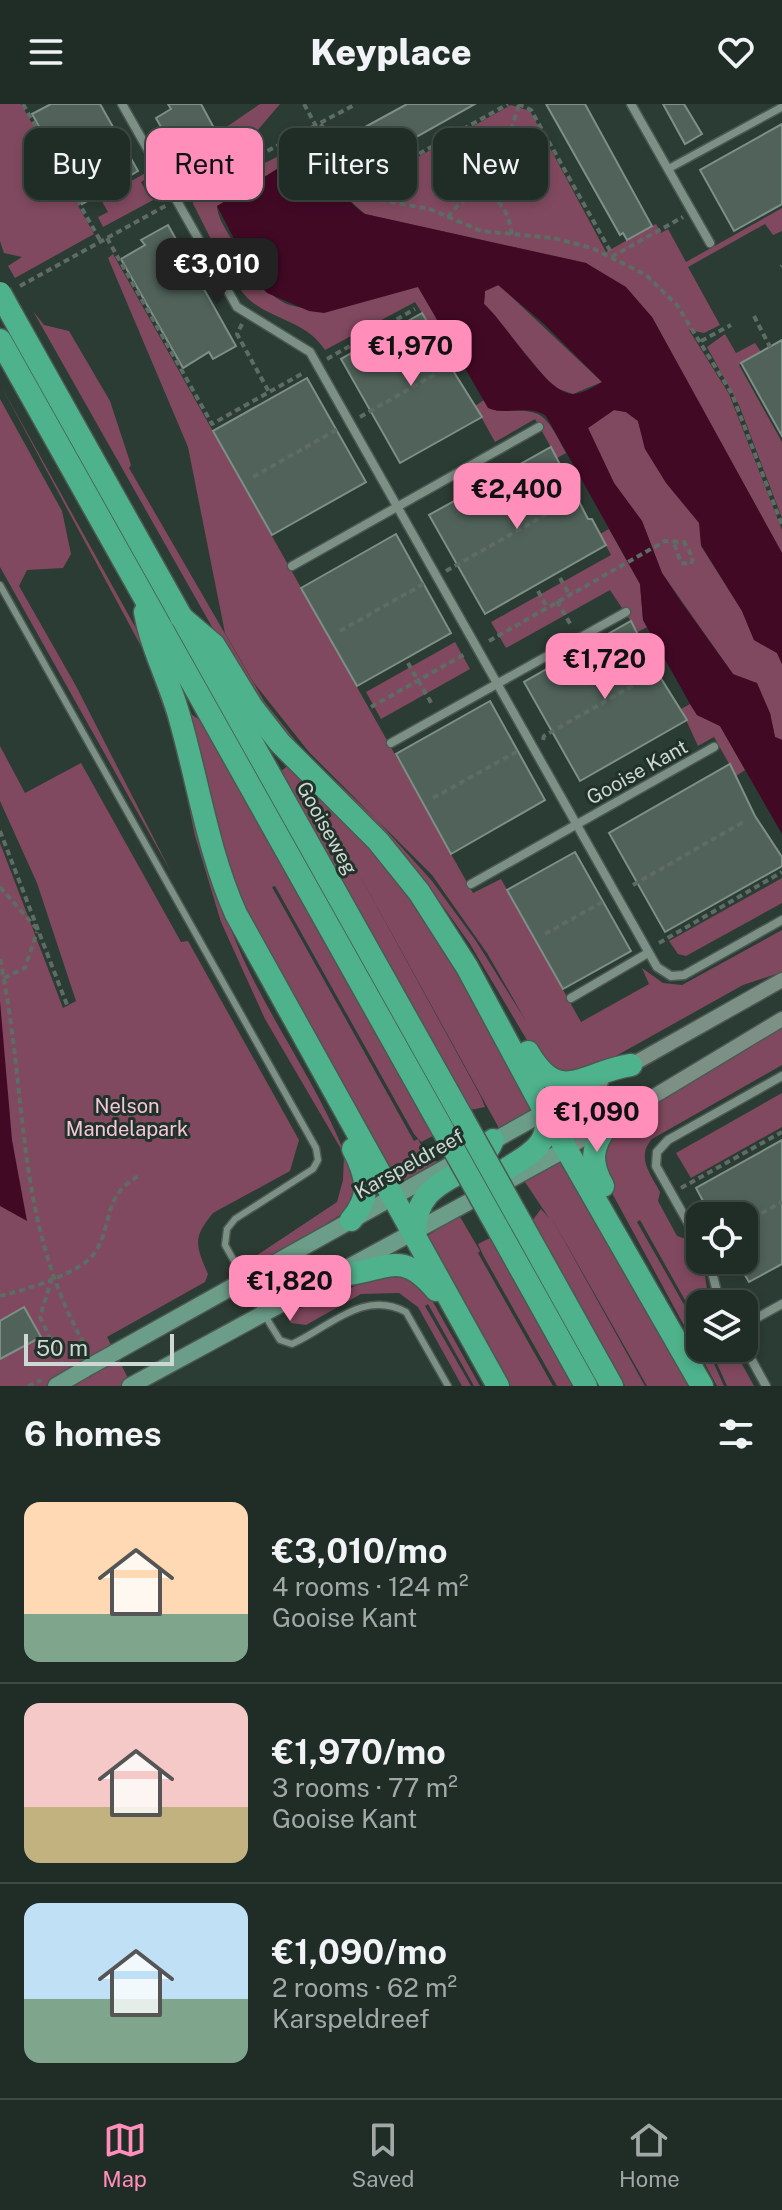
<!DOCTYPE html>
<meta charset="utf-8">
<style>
body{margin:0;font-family:"Public Sans",sans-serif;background:#28352f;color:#f1f3f6;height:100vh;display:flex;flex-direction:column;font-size:30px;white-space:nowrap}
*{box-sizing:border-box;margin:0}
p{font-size:26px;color:#a2a8a7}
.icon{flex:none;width:44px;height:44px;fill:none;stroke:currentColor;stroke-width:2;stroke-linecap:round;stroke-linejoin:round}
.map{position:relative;height:1282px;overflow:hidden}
.panel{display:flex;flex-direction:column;background:#202d27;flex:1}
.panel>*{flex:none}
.guide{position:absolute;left:24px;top:24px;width:734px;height:72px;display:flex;gap:16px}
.fabs{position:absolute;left:686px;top:1098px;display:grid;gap:16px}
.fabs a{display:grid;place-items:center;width:72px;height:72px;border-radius:16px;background:#202d27;box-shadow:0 4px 12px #0003,0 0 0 2px #3d4944;font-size:40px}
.scale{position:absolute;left:24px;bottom:20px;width:150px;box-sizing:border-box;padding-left:8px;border:4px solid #ced8d3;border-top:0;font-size:22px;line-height:28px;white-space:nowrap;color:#ced8d3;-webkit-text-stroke:6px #21322a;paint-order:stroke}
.price{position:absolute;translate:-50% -68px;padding:0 18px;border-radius:16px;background:#ff8eba;color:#111;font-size:26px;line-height:52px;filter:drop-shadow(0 2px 4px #0008)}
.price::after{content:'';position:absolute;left:50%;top:48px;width:24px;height:18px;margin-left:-12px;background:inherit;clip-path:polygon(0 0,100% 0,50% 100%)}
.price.on{background:#222;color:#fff}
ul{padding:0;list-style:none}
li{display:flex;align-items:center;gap:24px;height:200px;padding:0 24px}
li+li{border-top:2px solid #3d4944}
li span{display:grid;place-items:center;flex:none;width:224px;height:160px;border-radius:16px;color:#555}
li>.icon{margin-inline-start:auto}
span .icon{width:96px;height:96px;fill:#fffc;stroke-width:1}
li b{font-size:34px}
h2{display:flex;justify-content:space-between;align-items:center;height:96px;padding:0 24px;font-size:34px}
.chip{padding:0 28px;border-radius:16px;background:#202d27;box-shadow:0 4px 12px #0003,0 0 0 2px #3d4944;font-size:28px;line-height:72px}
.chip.on{background:#ff8eba;color:#111}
header{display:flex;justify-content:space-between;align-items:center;height:104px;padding:0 24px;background:#202d27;font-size:36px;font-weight:800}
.tab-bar{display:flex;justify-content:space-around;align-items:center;height:112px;border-top:2px solid #3d4944;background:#202d27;font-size:22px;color:#a2a8a7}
.tab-bar a{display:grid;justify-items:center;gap:4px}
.tab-bar .on{color:#ff8eba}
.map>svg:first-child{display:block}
.green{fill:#81495f}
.water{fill:#420925;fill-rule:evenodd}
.building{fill:#50625a;stroke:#7d9087;stroke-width:2}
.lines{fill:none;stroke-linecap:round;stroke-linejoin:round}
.service-casing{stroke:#4b5953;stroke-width:9}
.pedestrian-casing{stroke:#4b5953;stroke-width:10}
.minor-casing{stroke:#4b5953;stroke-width:11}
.tertiary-casing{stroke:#4b5953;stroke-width:17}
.secondary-casing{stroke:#4b5953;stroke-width:19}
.trunk-casing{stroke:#4b5953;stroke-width:25}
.path{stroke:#5d6c65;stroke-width:4;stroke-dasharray:6 4;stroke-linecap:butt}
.service{stroke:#7d9086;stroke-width:6}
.pedestrian{stroke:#7d9086;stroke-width:7}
.minor{stroke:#7d9086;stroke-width:8}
.tertiary{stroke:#7d9086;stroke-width:14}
.secondary{stroke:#6b9d88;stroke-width:16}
.trunk{stroke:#4eb38c;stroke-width:22}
.secondary-bridge-casing{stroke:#4b5953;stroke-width:19;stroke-linecap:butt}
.trunk-bridge-casing{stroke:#4b5953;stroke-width:25;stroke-linecap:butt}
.secondary-bridge{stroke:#6b9d88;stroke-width:16}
.trunk-bridge{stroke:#4eb38c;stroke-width:22}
.labels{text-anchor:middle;stroke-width:6;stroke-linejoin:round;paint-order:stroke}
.street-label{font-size:20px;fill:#ced8d3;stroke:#21322a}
.park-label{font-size:20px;fill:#f5c6d6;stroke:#21322a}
</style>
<header><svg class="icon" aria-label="menu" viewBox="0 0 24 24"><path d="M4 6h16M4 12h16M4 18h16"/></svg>Keyplace<svg class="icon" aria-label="heart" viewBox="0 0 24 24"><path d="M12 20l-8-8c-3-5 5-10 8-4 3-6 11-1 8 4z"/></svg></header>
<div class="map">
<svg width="782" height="1282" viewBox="0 0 782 1282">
<rect width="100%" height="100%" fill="#2b3c34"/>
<g class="green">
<path d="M0 0H21L94 130 15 174 8 162 22 153 4 149 0 137Z"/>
<path d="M260 0H280L235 53 191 76 184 63 232 37 225 24Z"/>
<path d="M511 1 530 7 606 148 656 120 661 129 668 125 686 158 782 104V127L773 131 765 120 688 163 720 221 704 229 689 226 729 290 782 426V449L652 213 586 159 365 110 340 88 326 62 217 102C218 119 236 140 245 156 296 247 346 180 418 183L438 215 429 220 415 198 325 246C307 218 277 217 252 198 229 179 208 127 193 100L194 94 301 41 327 38 357 87Z"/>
<path d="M144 70 146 75 141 78 146 87 152 85 157 94 103 123 98 113 108 108 100 94Z"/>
<path d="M113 150 473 789 501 775 581 918 649 880 642 864 663 879 682 881 782 826V868L743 881 589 967 560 968 534 948 470 840 435 791 306 658 233 560 33 207 44 221 69 227 110 297 131 361 129 364 264 597 301 644 377 716 432 777 476 837 526 917 487 849 432 771 309 648 254 579 225 529 188 343 108 154Z"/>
<path d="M499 181 602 278 573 290 553 283 484 200 485 187Z"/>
<path d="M725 230 736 249 755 239 761 248 739 261 782 338V414L739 301 707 243Z"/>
<path d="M0 280 143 537 158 572C184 665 203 764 242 852 278 932 334 1002 357 1086L345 1108 258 1162 253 1154 337 1098 343 1076 344 1050 265 915 221 818 195 732 175 636 142 544Z"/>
<path d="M0 295 62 407 71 450 63 464 27 466 19 482 76 582 171 768 0 463Z"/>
<path d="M484 296 497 307C544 305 544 308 566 349L557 354 535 315 495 338 475 302Z"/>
<path d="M614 306 626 308 638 317 645 345 700 419 701 442 742 507 754 536 777 549 782 560V636L775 633 770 609 733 570 662 469 642 417 614 379 588 324Z"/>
<path d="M609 425 640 480 643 516 647 523 638 528 610 486 506 544 491 518 611 451 600 430Z"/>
<path d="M455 538 470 565 381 615 366 588Z"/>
<path d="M690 600 697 611 720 622 745 666 736 672 714 633 698 642 681 605Z"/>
<path d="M191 610 200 616 433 1032 421 1038 414 1030 275 782 272 783 414 1037 418 1035 426 1051 431 1049 438 1060 397 1083 234 789Z"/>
<path d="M0 642 25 689 81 659 181 838 188 837 299 1036 290 1067 213 1109C194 1133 194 1138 208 1170L205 1178 107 1233 132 1282H0V739L63 904 76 897 37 779 0 697Z"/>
<path d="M289 661 347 714 439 828 535 1005 500 1026 347 748 481 993 485 1003 470 1006 281 667Z"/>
<path d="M782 774V799L686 852 678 850 669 837Z"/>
<path d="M782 921V961L652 1035C636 1053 650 1069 660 1088L658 1097 677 1132 686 1135 705 1171 709 1200H700V1223L640 1116 637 1118 695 1220 700 1231V1244H707L724 1282H717L606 1078C598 1057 605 1036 620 1020Z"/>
<path d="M782 989V1023L691 1074 676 1049Z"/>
<path d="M564 1053 694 1282H647L550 1111 645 1282H625L532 1117 541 1105 549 1114 523 1075Z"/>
<path d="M459 1111 480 1147 478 1149 553 1282H506L427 1132Z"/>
<path d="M490 1134 573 1282H557L483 1151 478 1140Z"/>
<path d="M400 1169 428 1189 480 1282H474L428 1200 425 1202 471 1282H462L418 1203 399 1189 361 1190 306 1221 291 1219 286 1208 329 1196 367 1175Z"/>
<path d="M710 1244H733L754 1282H727Z"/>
</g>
<g class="water">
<path d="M312 51C332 59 340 95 365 110L586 159 626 183 652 213 782 449V560L777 549 754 536 742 507 701 441 699 419 666 379 645 345 638 317 626 308 614 306 588 324 614 379 642 417 662 469 682 499 733 570 757 579 770 609 775 633 782 636V730L720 622 697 611 690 600 643 516 640 480 546 312C528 300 507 312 488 304L418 183 324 209 309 207 267 189 256 177 217 102 285 60ZM498 181 543 219 602 278C593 283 583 290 572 290 546 289 507 220 484 200L485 187Z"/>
<path d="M0 897 12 1036 27 1117 0 1102Z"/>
</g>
<g class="building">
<path d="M51 0H100L138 67 82 100 32 10Z"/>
<path d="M168 0H201L220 35 196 49 189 37 174 46 156 14 171 5Z"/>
<path d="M407 0H475L368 60 366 56 360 60 345 34Z"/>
<path d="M546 0H585L652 122 627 136 623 129 620 131Z"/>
<path d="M663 0H684L702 30 685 40Z"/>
<path d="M782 20V100L734 127 700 66Z"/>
<path d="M168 121 236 242 213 255 209 248 183 264 121 155 145 141 141 136Z"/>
<path d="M422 209 439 238 437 241 482 313 400 359 341 255Z"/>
<path d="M782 236V332L741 259Z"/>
<path d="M307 274 366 378 272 431 213 327Z"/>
<path d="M551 343 588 415H592L606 441 485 510 429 411Z"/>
<path d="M396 430 451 529 357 582 301 484Z"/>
<path d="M631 517 657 568 687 616 580 677 524 578Z"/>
<path d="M490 597 545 696 451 750 396 650Z"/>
<path d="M730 660 755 712 782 753V762L665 828 609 729Z"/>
<path d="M575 748 631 847 563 885 507 786Z"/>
<path d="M782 1036V1160L749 1178 736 1156H744V1151L755 1145 744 1125V1112H711L696 1084Z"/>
<path d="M24 1203 41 1233 0 1255V1217Z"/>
</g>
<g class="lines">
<g class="service-casing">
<path id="service" d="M0 481 316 1044 318 1056 313 1065 235 1115 227 1125 225 1141 270 1220 280 1236 292 1240C330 1223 363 1185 406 1208L448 1282"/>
</g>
<g class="pedestrian-casing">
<path id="pedestrian" d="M668 65 782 3"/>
</g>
<g class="minor-casing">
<g id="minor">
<path d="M122 0 237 203 310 248 657 863 671 872 684 871 782 816"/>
<path d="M631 0 710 139"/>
<path d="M292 462 539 323"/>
<path d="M391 639 626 508"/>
<path d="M471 780 714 643"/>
<path d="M571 894 648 849"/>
<path d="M700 1140 656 1062 657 1048 668 1036 782 972"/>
<path d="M709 1156 720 1200"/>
<path d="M744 1221 782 1200"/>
<path d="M744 1242 766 1282"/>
</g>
</g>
<g class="tertiary-casing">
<g id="tertiary">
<path d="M626 964 782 876"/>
<path d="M545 1008 601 978"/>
<path d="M568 1044 782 915"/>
</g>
</g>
<g class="secondary-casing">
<g id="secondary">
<path d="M114 1249 545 1008"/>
<path d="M56 1282 85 1265"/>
<path d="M130 1282 568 1044"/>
</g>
</g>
<g class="trunk-casing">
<g id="trunk">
<path d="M11 209 463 1015"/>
<path d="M0 236 443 1026"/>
<path d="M145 508C151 543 168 574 178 608 198 676 207 745 236 810L498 1282"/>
<path d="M181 513 214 541 252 603 280 639 378 737 419 788 467 863 545 1008 702 1282"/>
<path d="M528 948C560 1003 583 968 631 961"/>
<path d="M603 1082C590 1059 591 1043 607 1022"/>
<path d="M485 1086C502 1055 555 1055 545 1008"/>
<path d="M351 1116C372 1092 367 1072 353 1045"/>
<path d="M520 1117 612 1282"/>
<path d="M500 1128 586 1282"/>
<path d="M415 1129C416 1066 476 1079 493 1036"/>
<path d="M339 1171C385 1169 399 1142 436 1186"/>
</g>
</g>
<g class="path">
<path d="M23 0 101 138"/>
<path d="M304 0 316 22"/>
<path d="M518 0 531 6 613 152 683 113"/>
<path d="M321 20 358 84 369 94 430 105 481 127 553 134 592 144 646 171 677 201 732 290 782 421"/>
<path d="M358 84 508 0"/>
<path d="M188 89 356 0"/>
<path d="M491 93 519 0"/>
<path d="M448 113C474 76 508 88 512 132"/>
<path d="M107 134 212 320 305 268"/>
<path d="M781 163 782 162"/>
<path d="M20 182 167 101"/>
<path d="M754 212 770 243"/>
<path d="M242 220 237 230 269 288"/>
<path d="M701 237 731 221"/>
<path d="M327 255 415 205"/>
<path d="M360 313 439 268"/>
<path d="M253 373 338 325"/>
<path d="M446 467 566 399"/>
<path d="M560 474 569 490"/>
<path d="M538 487 547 503"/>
<path d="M557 497 572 523"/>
<path d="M340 527 425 479"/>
<path d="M489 537 665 437 684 438 693 454 691 460 681 459 673 436"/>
<path d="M408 559 433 602"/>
<path d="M371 603 467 549"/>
<path d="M543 636 544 632 648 573"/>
<path d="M433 694 518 647"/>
<path d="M0 727 67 901"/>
<path d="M633 781 745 717"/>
<path d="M0 783 38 826"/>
<path d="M545 830 606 796"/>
<path d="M659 839 782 768"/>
<path d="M0 855C29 993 13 1116 87 1245"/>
<path d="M4 874 25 864 37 828"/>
<path d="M681 1084 782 1028"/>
<path d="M744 1119 782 1098"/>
<path d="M52 1174 40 1213 62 1260"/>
<path d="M0 1192C25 1186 83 1169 96 1147 114 1116 102 1094 138 1072"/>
<path d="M28 1282 41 1276"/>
</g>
<use href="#service" class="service"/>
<use href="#pedestrian" class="pedestrian"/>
<use href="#minor" class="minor"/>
<use href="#tertiary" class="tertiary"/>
<use href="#secondary" class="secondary"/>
<use href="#trunk" class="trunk"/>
<g class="secondary-bridge-casing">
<path id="secondary-bridge" d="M85 1265 114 1249"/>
</g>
<g class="trunk-bridge-casing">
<g id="trunk-bridge">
<path d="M0 189 11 209"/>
<path d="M463 1015 520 1117"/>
<path d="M443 1026 500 1128"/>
</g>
</g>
<use href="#secondary-bridge" class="secondary-bridge"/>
<use href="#trunk-bridge" class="trunk-bridge"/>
</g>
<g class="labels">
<g class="street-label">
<text transform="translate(637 668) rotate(-29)" y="7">Gooise Kant</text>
<text transform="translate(327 724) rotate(61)" y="7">Gooiseweg</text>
<text transform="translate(409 1060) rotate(-29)" y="7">Karspeldreef</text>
</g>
<g class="park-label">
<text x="127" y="1009">Nelson<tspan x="127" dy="23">Mandelapark</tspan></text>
</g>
</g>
</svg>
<div class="fabs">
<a><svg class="icon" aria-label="locate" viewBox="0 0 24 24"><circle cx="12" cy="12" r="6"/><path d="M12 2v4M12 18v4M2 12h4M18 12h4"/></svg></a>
<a><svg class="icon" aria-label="layers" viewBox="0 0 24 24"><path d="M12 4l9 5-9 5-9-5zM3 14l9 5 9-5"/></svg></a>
</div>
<div class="scale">50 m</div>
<b class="price on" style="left:217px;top:202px">€3,010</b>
<b class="price" style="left:411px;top:284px">€1,970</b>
<b class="price" style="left:517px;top:427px">€2,400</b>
<b class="price" style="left:605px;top:597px">€1,720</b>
<b class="price" style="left:597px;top:1050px">€1,090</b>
<b class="price" style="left:290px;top:1219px">€1,820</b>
<div class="guide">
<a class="chip">Buy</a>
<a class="chip on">Rent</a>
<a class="chip">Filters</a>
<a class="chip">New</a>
</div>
</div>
<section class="panel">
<h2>6 homes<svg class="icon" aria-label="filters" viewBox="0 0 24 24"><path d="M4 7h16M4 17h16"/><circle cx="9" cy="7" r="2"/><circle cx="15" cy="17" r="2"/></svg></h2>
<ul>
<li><span style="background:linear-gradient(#ffd9b3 70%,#7fa58c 0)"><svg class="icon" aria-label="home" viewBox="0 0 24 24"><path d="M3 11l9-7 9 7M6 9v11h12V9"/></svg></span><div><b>€3,010/mo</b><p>4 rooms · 124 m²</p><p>Gooise Kant</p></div></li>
<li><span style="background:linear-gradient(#f6c9c9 65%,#c2b280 0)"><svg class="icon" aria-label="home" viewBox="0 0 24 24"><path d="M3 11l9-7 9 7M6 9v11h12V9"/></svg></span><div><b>€1,970/mo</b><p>3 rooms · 77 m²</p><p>Gooise Kant</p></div></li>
<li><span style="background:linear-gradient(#bfe0f5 60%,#7fa58c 0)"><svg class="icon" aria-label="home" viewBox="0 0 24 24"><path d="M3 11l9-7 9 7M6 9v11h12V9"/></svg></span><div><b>€1,090/mo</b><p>2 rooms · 62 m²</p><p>Karspeldreef</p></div></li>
</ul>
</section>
<nav class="tab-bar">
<a class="on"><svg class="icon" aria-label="map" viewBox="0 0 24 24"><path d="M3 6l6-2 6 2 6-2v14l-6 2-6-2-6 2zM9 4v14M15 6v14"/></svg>Map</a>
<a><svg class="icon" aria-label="saved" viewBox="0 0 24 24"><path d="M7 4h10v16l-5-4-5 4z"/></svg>Saved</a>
<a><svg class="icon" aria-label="home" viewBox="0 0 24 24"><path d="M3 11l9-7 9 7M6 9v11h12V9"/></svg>Home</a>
</nav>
